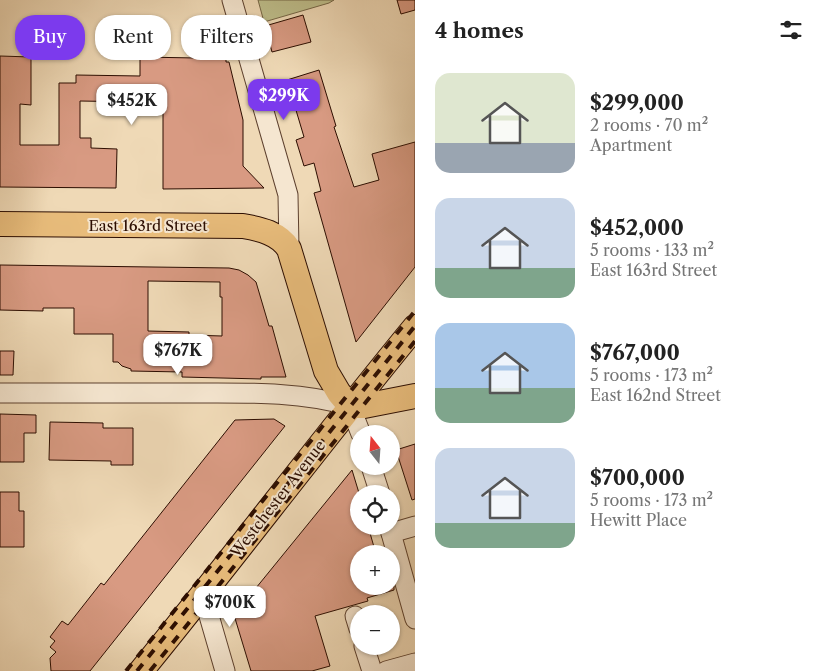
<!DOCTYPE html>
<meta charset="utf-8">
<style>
body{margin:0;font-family:"Libre Caslon Text",serif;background:#f2f2f2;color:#222;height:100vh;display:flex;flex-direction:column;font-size:19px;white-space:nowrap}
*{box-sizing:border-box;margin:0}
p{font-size:16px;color:#767676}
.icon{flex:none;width:28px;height:28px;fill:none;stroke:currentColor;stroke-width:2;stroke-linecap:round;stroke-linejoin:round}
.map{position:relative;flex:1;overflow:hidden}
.drawer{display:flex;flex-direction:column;background:#fff;width:410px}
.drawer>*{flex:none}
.top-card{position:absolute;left:15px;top:15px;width:325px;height:45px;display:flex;gap:10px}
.needle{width:32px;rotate:343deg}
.tools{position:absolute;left:350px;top:425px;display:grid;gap:10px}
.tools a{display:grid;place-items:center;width:50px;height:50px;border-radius:50%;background:#fff;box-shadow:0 1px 4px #0004;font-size:25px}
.price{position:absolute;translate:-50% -42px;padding:0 11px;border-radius:10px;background:#fff;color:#222;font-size:16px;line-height:32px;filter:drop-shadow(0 1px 2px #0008)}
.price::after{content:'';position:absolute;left:50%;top:30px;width:15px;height:11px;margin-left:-8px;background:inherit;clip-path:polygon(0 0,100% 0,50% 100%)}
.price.on{background:#7c3aed;color:#fff}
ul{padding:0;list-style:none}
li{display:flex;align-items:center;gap:15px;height:125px;padding:0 20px}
li span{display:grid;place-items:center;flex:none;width:140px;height:100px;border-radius:15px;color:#555}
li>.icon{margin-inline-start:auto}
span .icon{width:60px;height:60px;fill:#fffc;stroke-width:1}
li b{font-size:21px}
h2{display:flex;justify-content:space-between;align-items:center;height:60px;padding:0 20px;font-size:21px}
.tag{padding:0 18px;border-radius:20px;background:#fff;box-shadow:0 1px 4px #0004;font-size:18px;line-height:45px}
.tag.on{background:#7c3aed;color:#fff}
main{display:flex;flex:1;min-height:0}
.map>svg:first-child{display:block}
.green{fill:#bebe8b;stroke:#756646}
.building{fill:#d89a82;stroke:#2c0d00;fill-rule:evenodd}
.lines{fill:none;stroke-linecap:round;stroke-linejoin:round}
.minor-casing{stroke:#5d402e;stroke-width:21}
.major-casing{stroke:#2c0d00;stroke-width:26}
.minor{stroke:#f5e6d0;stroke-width:19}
.major{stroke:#e8bc7b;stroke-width:24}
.rail{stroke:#2c0d00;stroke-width:4;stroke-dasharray:9 9;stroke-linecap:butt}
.labels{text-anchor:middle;stroke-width:4;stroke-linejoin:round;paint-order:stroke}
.street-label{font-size:15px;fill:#2c0d00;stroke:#f5e6d0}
</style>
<main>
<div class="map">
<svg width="415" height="671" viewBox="0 0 415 671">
<rect width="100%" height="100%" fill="#efd9b6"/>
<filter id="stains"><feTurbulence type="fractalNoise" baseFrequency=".004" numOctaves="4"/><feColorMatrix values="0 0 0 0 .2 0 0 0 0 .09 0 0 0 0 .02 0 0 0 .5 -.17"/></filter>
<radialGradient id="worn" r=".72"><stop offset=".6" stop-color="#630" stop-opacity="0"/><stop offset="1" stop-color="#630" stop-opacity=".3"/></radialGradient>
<path class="green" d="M258 0H334L329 3 264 22Z"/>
<g class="building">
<path d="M397 0H415V10L401 14Z"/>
<path d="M303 15 311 42 272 52 265 26Z"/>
<path d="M197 49H211V54H223V56H226V62H229L243 120V166L264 188 163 189V105H140V102L80 101V138H91V148L117 149 116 188 0 187V56L31 57V105L20 104V145H59V83H76V75L140 76V57L197 58Z"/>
<path d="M319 70 336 126 334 127 354 187 379 180 372 154 415 142V267L356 342 314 193 321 191 314 163 304 166 296 140 304 137 287 80Z"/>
<path d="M0 265 229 268 239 270 248 275 256 282 269 326H272L286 377H261V379L182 377V372L131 371V369L122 366 118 362H113V334H74V308H43V311L0 310ZM148 281 220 282V297H222V336L189 335V332L148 331Z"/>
<path d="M0 351H14L13 375H0Z"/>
<path d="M0 414 36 415V433H24V462H0Z"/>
<path d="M274 419 285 426 90 671H51L50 658 56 652 50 647 55 641 50 637 62 621 68 625 101 583 104 585 235 420Z"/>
<path d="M50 422 103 423V428H133V465H111V461L49 460Z"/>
<path d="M415 444V499L412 500 396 450Z"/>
<path d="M352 470 359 493V526H368L376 554H359V586H394V590L367 598 368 601 315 616 330 666 312 671H251L234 615Z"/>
<path d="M0 492H19V511H24V547H0Z"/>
</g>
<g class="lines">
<g class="minor-casing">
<g id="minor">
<path d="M232 0 288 195 289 249"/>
<path d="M0 393C64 393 127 393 191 393 244 393 299 391 350 406L361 434"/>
<path d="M371 466 380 494"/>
<path d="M389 526 415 619"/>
<path d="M391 533 415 526"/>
<path d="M203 595 225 671"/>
<path d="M355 616 359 629"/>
<path d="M364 646 372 671"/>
<path d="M386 671 415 663"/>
</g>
</g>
<g class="major-casing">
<g id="major">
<path d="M0 224 243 226C260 229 279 233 289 249L326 371 339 393 350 406"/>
<path d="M350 406H364L415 396"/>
<path d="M141 671C234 557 322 440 415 327"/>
</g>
</g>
<use href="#minor" class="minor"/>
<use href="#major" class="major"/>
<g class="rail">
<path d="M126 671 415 311"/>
<path d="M137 671 415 326"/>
<path d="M150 671 415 341"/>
</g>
</g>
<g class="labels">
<g class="street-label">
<text x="148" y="231">East 163rd Street</text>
<text transform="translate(278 499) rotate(-52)" y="5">Westchester Avenue</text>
</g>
</g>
<rect width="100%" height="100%" filter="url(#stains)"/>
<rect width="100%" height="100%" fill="url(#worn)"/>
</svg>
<div class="tools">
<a><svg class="needle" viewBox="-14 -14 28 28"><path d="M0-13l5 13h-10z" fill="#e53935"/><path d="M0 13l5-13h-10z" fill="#767676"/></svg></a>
<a><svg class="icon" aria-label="locate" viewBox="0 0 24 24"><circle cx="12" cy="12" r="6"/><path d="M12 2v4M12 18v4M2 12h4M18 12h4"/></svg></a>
<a>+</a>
<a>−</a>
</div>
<b class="price on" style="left:284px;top:121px">$299K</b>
<b class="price" style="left:132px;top:126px">$452K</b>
<b class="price" style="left:178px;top:376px">$767K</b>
<b class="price" style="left:230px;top:628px">$700K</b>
<div class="top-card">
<a class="tag on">Buy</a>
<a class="tag">Rent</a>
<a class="tag">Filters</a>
</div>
</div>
<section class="drawer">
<h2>4 homes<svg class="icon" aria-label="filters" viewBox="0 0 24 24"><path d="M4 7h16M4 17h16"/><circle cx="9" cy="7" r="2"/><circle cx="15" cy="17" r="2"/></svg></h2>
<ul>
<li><span style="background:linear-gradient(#dfe7d0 70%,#9aa5b1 0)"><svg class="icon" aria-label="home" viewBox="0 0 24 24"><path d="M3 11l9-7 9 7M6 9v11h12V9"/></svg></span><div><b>$299,000</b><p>2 rooms · 70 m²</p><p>Apartment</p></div></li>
<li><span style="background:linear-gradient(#c9d6e8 70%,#7fa58c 0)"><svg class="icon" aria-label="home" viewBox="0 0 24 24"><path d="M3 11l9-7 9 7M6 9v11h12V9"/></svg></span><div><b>$452,000</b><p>5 rooms · 133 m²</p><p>East 163rd Street</p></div></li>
<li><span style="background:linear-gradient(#a9c7e8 65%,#7fa58c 0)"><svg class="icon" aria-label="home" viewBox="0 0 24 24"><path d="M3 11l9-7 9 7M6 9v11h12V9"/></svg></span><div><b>$767,000</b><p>5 rooms · 173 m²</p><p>East 162nd Street</p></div></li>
<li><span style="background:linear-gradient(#c9d6e8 75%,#7fa58c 0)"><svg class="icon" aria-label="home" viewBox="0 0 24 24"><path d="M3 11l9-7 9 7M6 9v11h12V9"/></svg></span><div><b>$700,000</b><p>5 rooms · 173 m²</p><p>Hewitt Place</p></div></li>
</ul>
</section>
</main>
